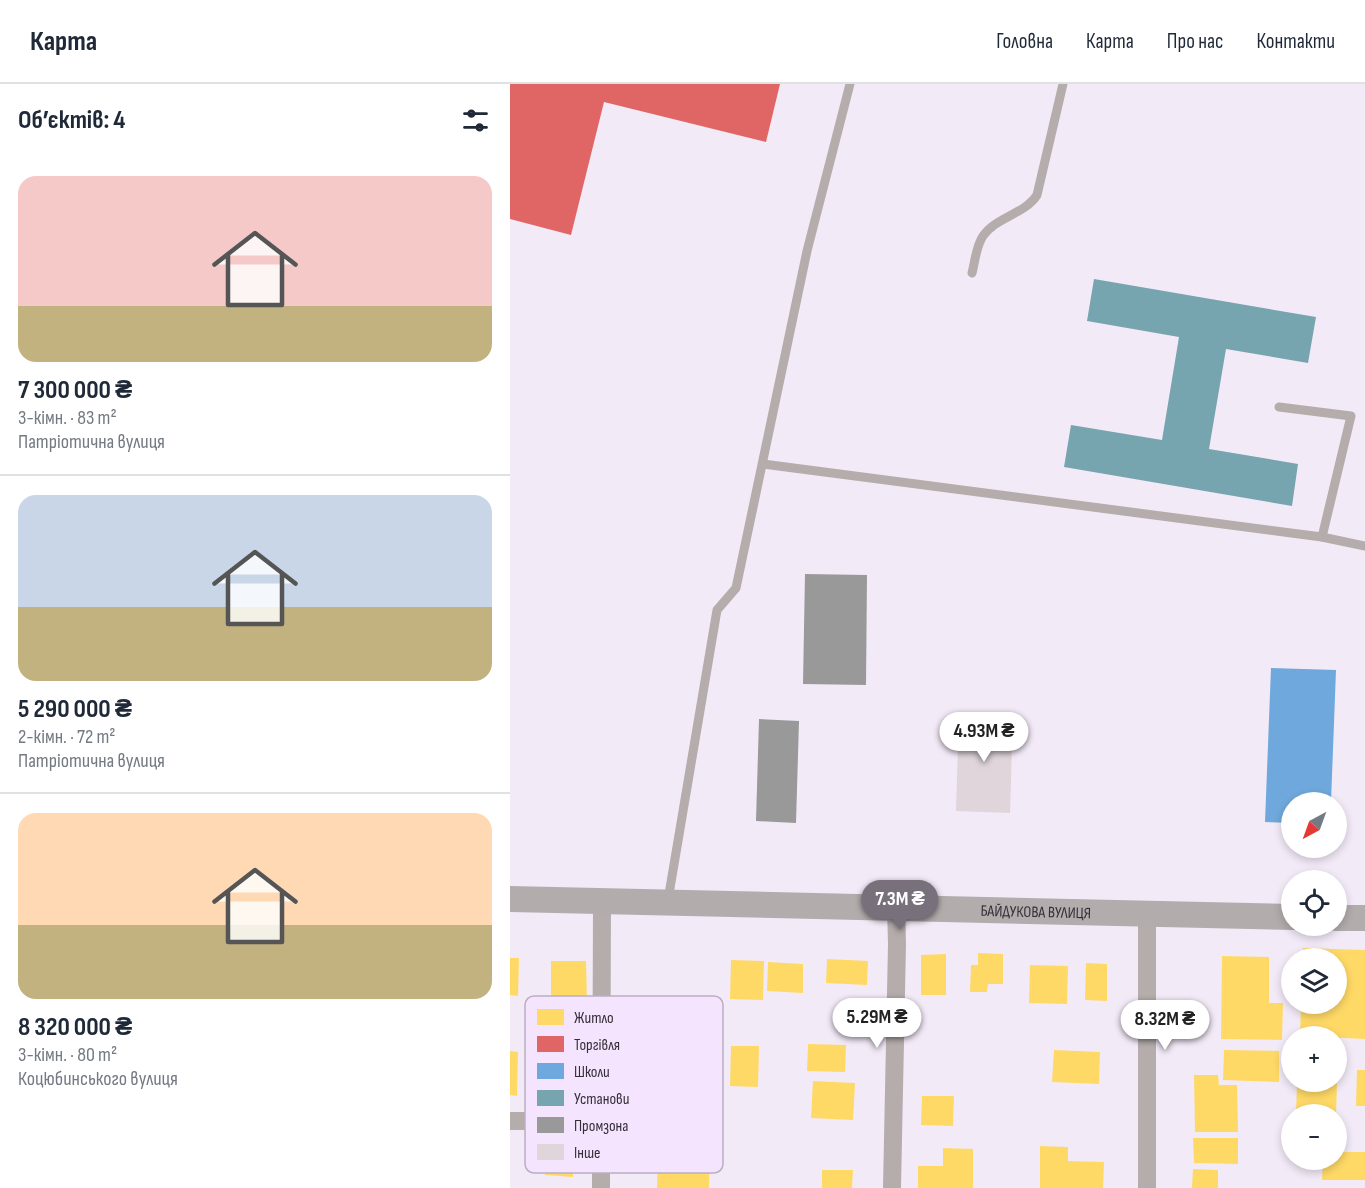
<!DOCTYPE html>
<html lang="uk">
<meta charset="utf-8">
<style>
body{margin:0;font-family:"Sofia Sans Condensed",sans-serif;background:#f6f6f7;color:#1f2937;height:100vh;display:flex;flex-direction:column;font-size:22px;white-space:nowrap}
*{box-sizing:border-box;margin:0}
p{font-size:20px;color:#747a83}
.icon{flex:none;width:33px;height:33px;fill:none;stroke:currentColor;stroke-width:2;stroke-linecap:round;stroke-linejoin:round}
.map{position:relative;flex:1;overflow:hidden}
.sheet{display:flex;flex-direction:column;background:#fff;width:510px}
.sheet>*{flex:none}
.needle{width:39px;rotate:221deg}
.controls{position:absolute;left:771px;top:708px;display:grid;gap:12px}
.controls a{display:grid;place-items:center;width:66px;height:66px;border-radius:50%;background:#fff;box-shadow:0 3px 9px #0003;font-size:30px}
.price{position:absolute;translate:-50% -51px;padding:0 14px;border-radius:21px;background:#fff;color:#222;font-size:20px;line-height:39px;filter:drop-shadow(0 2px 3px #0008)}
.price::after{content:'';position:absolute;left:50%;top:36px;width:18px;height:14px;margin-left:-9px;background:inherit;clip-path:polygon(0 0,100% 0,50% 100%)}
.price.active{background:#78707b;color:#fff}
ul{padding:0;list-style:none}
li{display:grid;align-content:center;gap:12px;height:318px;padding:0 18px}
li+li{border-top:2px solid #e0e1e3}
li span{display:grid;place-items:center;height:186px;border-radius:18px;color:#555}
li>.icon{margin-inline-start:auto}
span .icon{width:108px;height:108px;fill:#fffc;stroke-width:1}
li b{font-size:26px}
h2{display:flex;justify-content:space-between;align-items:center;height:72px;padding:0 18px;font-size:26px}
header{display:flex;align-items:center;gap:36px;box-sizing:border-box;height:84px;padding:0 30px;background:#fff;border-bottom:2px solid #e0e1e3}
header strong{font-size:28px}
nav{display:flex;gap:33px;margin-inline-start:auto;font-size:21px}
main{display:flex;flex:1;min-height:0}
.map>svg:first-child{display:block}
.homes{fill:#ffd966}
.shops{fill:#e06666}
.schools{fill:#6fa8dc}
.public{fill:#76a5af}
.industry{fill:#999}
.building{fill:#dfd5da}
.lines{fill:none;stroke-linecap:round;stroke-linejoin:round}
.service{stroke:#b4adac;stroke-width:9}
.minor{stroke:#b4adac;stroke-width:18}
.secondary{stroke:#b3acad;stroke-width:26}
.labels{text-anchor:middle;stroke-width:6;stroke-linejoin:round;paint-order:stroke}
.street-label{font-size:16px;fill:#352e38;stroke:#f5e4fe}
.key{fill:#f5e4fe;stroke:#bbadc3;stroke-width:1.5}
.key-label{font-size:16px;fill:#352e38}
</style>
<header>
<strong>Карта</strong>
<nav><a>Головна</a><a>Карта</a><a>Про нас</a><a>Контакти</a></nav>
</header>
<main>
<section class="sheet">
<h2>Об’єктів: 4<svg class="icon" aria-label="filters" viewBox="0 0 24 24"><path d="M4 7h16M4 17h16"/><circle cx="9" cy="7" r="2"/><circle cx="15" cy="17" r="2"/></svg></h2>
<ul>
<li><span style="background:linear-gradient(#f6c9c9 70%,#c2b280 0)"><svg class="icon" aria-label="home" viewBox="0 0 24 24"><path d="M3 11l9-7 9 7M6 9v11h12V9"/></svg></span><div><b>7 300 000 ₴</b><p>3-кімн. · 83 m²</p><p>Патріотична вулиця</p></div></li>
<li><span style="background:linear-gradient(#c9d6e8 60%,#c2b280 0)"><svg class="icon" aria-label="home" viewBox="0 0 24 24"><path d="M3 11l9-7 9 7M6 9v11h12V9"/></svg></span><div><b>5 290 000 ₴</b><p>2-кімн. · 72 m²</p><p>Патріотична вулиця</p></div></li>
<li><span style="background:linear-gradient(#ffd9b3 60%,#c2b280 0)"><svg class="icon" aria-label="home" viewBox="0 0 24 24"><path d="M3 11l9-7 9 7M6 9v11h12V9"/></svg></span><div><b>8 320 000 ₴</b><p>3-кімн. · 80 m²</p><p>Коцюбинського вулиця</p></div></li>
</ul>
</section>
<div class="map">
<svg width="855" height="1104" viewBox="0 0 855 1104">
<rect width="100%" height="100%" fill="#f3eaf8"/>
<g class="homes">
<path d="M793 864 855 866V955L790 952 791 920H826V874H793Z"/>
<path d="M468 869 493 870V900H478L477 908H460L461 881H468Z"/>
<path d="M436 870V911H411V871Z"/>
<path d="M712 872 759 873V919H773L772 956 711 955Z"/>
<path d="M0 874H9L8 912 0 911Z"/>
<path d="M317 875 358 877 357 901 316 899Z"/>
<path d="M221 876 254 877 253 916 220 915Z"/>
<path d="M41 877H76L77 917 41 918Z"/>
<path d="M258 878 293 880V909L257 907Z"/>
<path d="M576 879 597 880V917L575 916Z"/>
<path d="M520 881 558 882 557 920 519 919Z"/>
<path d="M298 960 336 961 335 988 297 987Z"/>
<path d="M221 962H249L248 1003 220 1002Z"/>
<path d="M544 966 590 968 589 1000 542 998Z"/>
<path d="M714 966 769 967V998L713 996Z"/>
<path d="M0 967 8 968 7 1012 0 1011Z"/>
<path d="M847 986H855V1022H846Z"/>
<path d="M684 991H708L709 1001H727L728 1048H685Z"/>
<path d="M303 997 345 999 343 1036 301 1034Z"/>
<path d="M787 998H827L826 1030H786Z"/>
<path d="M412 1012H444L443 1042 411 1041Z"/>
<path d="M37 1052 84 1055 83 1084 63 1083V1093L35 1091Z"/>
<path d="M683 1054H728V1080L684 1079Z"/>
<path d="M167 1057H200L199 1104H147L148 1069H167Z"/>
<path d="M530 1062 558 1063V1077L594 1078 593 1104H530Z"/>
<path d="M433 1064 463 1065V1104H408V1082H433Z"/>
<path d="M826 1068H855V1096H812L813 1076H826Z"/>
<path d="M683 1085 708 1086V1104H682Z"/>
<path d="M312 1086H343L342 1104H312Z"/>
</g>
<path class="shops" d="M0 0H270L256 58 94 18 61 151 0 135Z"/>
<path class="schools" d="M761 584 826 586 821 718H782V739L755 738Z"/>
<path class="public" d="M584 195 806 233 798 279 716 265 699 365 788 380 782 422 554 383 561 341 652 356 669 253 577 237Z"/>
<g class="industry">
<path d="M295 490 357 491 356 601 293 600Z"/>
<path d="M249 635 289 637 286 739 246 737Z"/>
</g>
<path class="building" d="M449 629 503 631 500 729 446 727Z"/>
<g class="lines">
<g class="service">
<path d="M462 189C465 178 466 162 473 152 486 133 515 130 527 111L553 0"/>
<path d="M769 323 841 332 812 453 855 462"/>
<path d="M253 380 812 453"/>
<path d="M158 816 207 526 226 504 297 167 340 0"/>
</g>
<g class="minor">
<path d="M0 1037H90"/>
<path d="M91 1104 92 818"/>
<path d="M382 1104 387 860 386 825"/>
<path d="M637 1104V830"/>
</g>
<g class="secondary">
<path id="s1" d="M0 815 782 833"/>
<path d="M826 834H855"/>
</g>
</g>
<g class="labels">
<g class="street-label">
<text dy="6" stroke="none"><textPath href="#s1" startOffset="526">БАЙДУКОВА ВУЛИЦЯ</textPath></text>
</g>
</g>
<rect x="15" y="912" width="198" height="177" rx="9" class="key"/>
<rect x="27" y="925" width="27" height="16" fill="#ffd966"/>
<rect x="27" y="952" width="27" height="16" fill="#e06666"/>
<rect x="27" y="979" width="27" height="16" fill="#6fa8dc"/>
<rect x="27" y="1006" width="27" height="16" fill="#76a5af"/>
<rect x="27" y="1033" width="27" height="16" fill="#999"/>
<rect x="27" y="1060" width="27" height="16" fill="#dfd5da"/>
<g class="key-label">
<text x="64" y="939">Житло</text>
<text x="64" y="966">Торгівля</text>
<text x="64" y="993">Школи</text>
<text x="64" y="1020">Установи</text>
<text x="64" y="1047">Промзона</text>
<text x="64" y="1074">Інше</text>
</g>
</svg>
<div class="controls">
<a><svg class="needle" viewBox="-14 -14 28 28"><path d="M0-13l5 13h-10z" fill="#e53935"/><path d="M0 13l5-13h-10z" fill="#747a83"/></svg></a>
<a><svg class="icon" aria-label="locate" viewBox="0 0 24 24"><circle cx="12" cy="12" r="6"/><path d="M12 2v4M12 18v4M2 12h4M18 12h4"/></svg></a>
<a><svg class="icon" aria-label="layers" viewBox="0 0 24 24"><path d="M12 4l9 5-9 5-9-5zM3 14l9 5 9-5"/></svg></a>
<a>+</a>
<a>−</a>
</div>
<b class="price" style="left:474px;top:679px">4.93M ₴</b>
<b class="price active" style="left:390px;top:847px">7.3M ₴</b>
<b class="price" style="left:367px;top:965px">5.29M ₴</b>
<b class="price" style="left:655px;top:967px">8.32M ₴</b>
</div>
</main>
